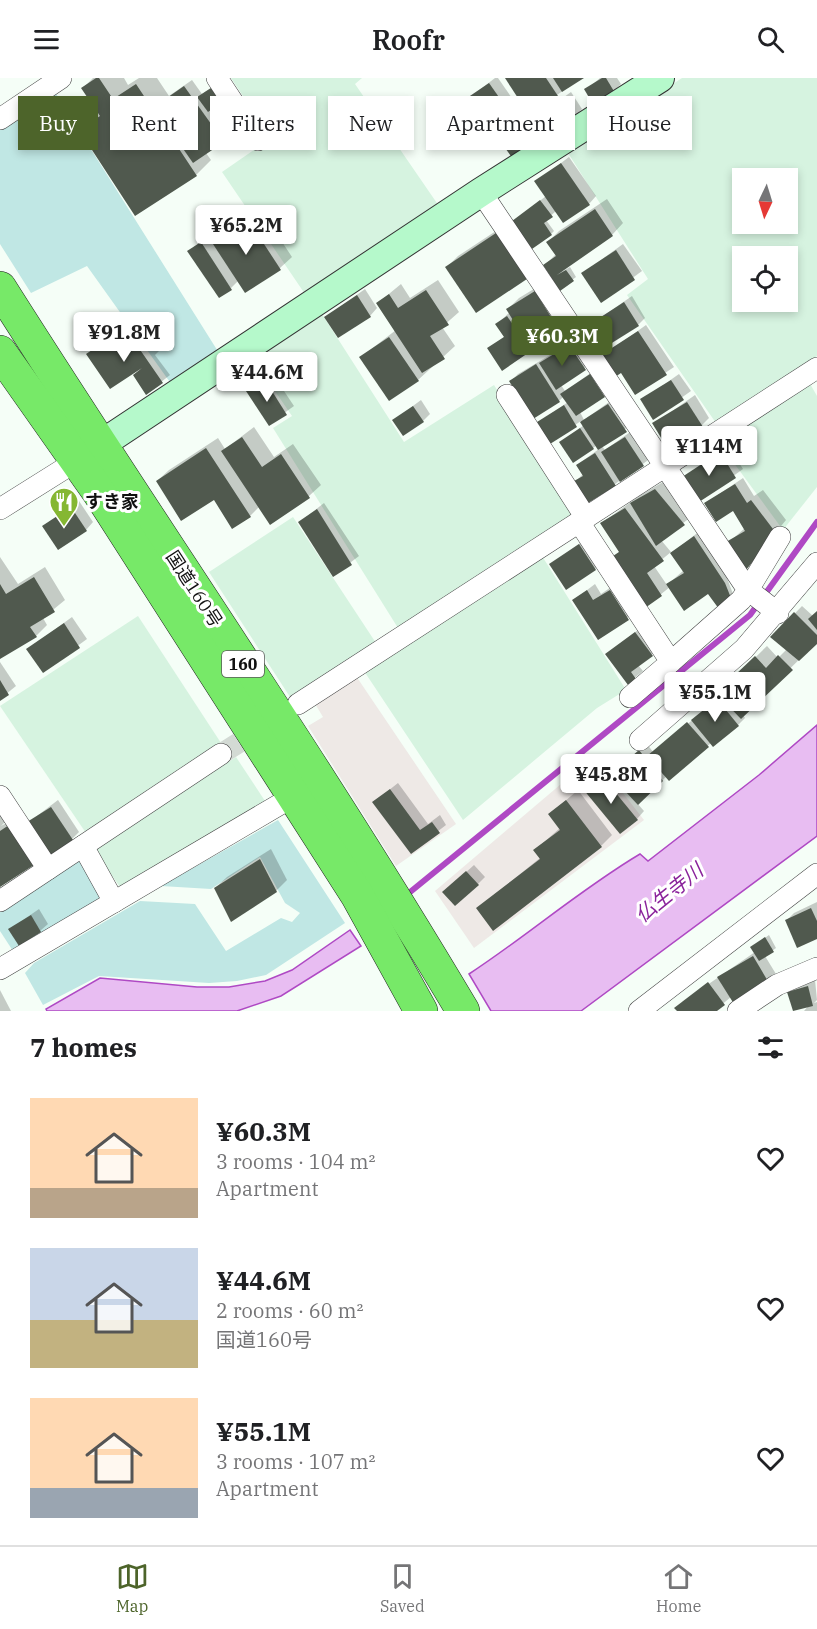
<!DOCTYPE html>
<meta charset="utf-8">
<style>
body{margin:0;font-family:"IBM Plex Serif","Noto Sans JP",serif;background:#f6f6f6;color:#202124;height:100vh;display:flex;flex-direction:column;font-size:22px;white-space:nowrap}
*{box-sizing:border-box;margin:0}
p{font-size:20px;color:#757577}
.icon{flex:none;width:33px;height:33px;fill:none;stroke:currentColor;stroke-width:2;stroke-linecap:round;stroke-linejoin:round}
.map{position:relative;height:933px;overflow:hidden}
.side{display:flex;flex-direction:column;background:#fff;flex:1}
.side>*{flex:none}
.top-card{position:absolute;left:18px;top:18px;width:782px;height:54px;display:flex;gap:12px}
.needle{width:39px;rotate:184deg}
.tools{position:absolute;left:732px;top:90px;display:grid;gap:12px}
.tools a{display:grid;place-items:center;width:66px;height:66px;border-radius:0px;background:#fff;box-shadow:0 3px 9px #0003;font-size:30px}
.price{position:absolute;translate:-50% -51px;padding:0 14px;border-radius:6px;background:#fff;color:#222;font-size:20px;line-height:39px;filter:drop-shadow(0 2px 3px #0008)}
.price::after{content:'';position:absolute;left:50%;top:36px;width:18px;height:14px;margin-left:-9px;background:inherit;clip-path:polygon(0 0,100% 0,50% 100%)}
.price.current{background:#4d642a;color:#fff}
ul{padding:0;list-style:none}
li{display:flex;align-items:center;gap:18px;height:150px;padding:0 30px}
li span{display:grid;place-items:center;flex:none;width:168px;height:120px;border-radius:0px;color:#555}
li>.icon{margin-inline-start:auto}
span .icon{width:72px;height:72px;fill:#fffc;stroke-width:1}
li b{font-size:26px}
h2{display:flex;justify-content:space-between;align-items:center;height:72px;padding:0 30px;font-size:26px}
.tag{padding:0 21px;border-radius:0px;background:#fff;box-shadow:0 3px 9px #0003;font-size:21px;line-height:54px}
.tag.current{background:#4d642a;color:#fff}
header{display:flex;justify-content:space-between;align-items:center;height:78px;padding:0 30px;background:#fff;font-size:27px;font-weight:600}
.dock{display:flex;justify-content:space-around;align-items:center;height:84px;border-top:2px solid #e0e0e0;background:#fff;font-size:16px;color:#757577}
.dock a{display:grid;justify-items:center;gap:3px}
.dock .current{color:#4d642a}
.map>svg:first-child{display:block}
.industrial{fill:#eee9e6}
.farmland{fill:#d6f3e0;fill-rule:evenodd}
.green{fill:#c0e7e4}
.water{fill:#e8bdf2;stroke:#af49c4;stroke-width:1.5}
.shadow{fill:#0003}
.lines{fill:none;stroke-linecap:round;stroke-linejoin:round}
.stream{stroke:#af49c4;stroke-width:6}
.building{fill:#50594e}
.street-tunnel{stroke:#d3dad4;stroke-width:21;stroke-dasharray:21 10;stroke-linecap:butt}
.street-casing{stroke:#444;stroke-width:22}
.secondary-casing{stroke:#333;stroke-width:30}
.highway-casing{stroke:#222;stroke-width:34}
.street{stroke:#fff;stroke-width:21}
.secondary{stroke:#b5f9cb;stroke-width:28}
.highway{stroke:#77e968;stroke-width:33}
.labels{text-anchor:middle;stroke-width:6;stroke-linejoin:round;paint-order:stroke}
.shield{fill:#fff;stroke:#585858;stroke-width:1.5}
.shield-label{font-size:16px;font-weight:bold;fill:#111}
.poi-label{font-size:18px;font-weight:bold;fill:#111;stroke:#fff;text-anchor:start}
.street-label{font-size:18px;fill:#111;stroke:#fff}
.water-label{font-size:20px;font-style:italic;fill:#8a229b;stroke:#fff}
</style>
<header><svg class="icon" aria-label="menu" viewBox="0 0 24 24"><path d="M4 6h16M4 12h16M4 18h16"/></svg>Roofr<svg class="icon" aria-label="search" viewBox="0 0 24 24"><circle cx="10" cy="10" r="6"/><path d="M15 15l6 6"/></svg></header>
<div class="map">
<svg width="817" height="933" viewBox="0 0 817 933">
<rect width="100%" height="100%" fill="#f5fef7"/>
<g class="industrial">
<path d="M356 598 456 746 396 788 308 648 323 639 314 624Z"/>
<path d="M594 678 644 742 474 870 435 813Z"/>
</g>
<g class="farmland">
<path d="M231 0H362L355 6 441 131 305 216 222 94 271 60Z"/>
<path d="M682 0H817V278L716 345 627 217 648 201 568 75ZM742 100H788V146H742ZM742 178H788V224H742Z"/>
<path d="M322 236 404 364 494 307 575 437 398 550 273 350 292 338 253 281Z"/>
<path d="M809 304 817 318V409L783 452 717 362Z"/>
<path d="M293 439 376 565 292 622 209 494Z"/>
<path d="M542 478 626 612 597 630 463 742 364 593Z"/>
<path d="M138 538 221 665 86 755 0 628Z"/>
<path d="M236 679 265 723 120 809 94 772Z"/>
</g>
<g class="green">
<path d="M55 14 219 275 172 307 87 188 31 215 0 166V52Z"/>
<path d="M278 742 345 845 266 897 237 903 209 905 99 898 43 927 25 895 34 885 140 823 195 826 226 873 281 840 292 844 300 835 285 825 260 779 211 811 161 808Z"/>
<path d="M78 780 104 818 13 873 0 853V832Z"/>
</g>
<g class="water">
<path d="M817 647V758L581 933H491L469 896C527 858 581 811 640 776L648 783 759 697Z"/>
<path d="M350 852 361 868 281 918 237 933H47L46 931 100 900 197 909H229L265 903 292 892Z"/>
</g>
<g class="shadow">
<path d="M93 0H124L128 7 139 0H157L169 18 192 2 202 16 214 8 223 20 212 29 214 32 225 25 232 35 221 43 230 55 206 75 211 82 196 97 81 52 99 35 83 10Z"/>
<path d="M495 0H498L514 23 507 31 469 20Z"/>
<path d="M507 0H581L557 17Z"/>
<path d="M600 0H617L621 6 614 13 586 12Z"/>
<path d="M571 14 582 31 575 38 545 33Z"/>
<path d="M518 29 540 58 532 66 492 49Z"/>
<path d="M569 79 596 118 589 126 556 133 546 142 554 153 551 156 514 143 546 118 536 104Z"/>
<path d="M607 121 623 145 612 157 562 191 563 193 570 189 576 199 560 211 545 187 556 176 548 164 559 153Z"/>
<path d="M259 129 292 179 280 190 245 213 238 203 231 210 189 173 208 158 212 164 224 152Z"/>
<path d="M508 145 537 189H447L458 178Z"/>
<path d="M623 166 642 193 601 223 583 195Z"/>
<path d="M438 202 459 234 442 249 455 268 418 302 361 279 396 252 378 225 401 206 410 220Z"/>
<path d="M547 203 573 245 562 256 534 273 532 270 530 272 489 271 505 258 497 246 510 234 508 231 519 220Z"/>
<path d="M365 211 377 230 370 238 326 239Z"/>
<path d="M632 218 645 240 638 247 586 250Z"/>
<path d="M137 240 159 273 155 277 170 297 147 315 143 289 88 276 99 265Z"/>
<path d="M646 247 674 289 635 315 621 292 603 278Z"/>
<path d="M577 261 592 284 561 307 565 313 598 290 612 310 580 334 584 342 616 319 633 345 602 368 605 372 633 352 651 380 615 406 576 403 583 396 577 387 599 371 597 367 593 370 561 364 584 347 581 343 551 363 539 344 568 324 564 318 559 323 511 303 518 296Z"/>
<path d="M272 295 294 328 269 346 248 313Z"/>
<path d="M679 296 691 313 653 340 642 322Z"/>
<path d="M695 317 709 340 702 347 654 346Z"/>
<path d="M421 322 430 336 423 343 394 342Z"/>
<path d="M254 349 274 379 293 366 321 407 309 418 271 445 260 428 250 438 214 420 157 403 169 392 218 360 225 371Z"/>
<path d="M728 368 743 391 700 422 684 399Z"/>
<path d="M743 400 754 418 763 412 786 442 747 490 728 465 745 450 742 427 706 425Z"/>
<path d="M663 404 691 439 661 462 671 474 654 488 667 507 684 492 672 475 706 448 735 493 727 500 733 516 719 528 708 514 670 509 646 528 615 478 620 473 602 445 639 418Z"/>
<path d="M79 423 93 444 86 452 44 448Z"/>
<path d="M324 425 359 478 334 497 300 444Z"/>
<path d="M587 460 602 483 595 491 551 486Z"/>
<path d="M0 479 18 506 45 489 65 522 43 540 47 547 36 558 0 580Z"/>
<path d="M617 505 636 533 599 560 574 522 595 506 601 516Z"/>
<path d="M802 528 813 538 817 534V564L743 637 745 640 738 647 711 665 669 701 667 698 637 725 644 733 637 741 592 704 609 691 613 696 647 666 653 674 722 618 730 604 767 568 778 580 787 571 772 559Z"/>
<path d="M72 539 87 561 43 593 28 571Z"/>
<path d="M643 548 659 570 638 587 643 593 628 605 607 576Z"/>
<path d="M0 584 16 608 0 621Z"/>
<path d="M398 705 428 746 440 737 446 747 411 774 374 724Z"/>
<path d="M0 708 16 733 1 748 21 737 0 807Z"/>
<path d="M578 712 612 757 601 768 478 830 540 780 535 772 560 750 550 736Z"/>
<path d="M58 722 79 754 72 761 29 744Z"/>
<path d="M271 771 287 802 276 813 215 810 227 799Z"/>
<path d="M474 787 485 799 478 806 452 807Z"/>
<path d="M817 824V859L787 842 794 835Z"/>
<path d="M39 831 48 846 40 853 10 851Z"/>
<path d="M769 857 776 870 765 878 776 896 768 904 731 919 714 933H679L684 923 755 874 752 869Z"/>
<path d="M815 902 817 922 814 925 817 924V933H804L809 927 789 914 796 907Z"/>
<path d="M0 912 11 933H0Z"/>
</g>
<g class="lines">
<path class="stream" d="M404 819 750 537 817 444"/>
</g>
<g class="building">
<path d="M96 0H99L113 21 136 6 197 98 135 138 79 52 100 38 81 10Z"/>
<path d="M505 0H546L558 18 529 37Z"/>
<path d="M553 0H584L562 14Z"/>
<path d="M602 0H606L615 15 594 28 584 11Z"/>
<path d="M489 5 508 32 486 47 467 20Z"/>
<path d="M184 8 224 64 193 85 154 29Z"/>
<path d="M211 10 221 25 208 34 197 19Z"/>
<path d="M563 20 576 39 556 52 543 33Z"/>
<path d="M221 27 229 39 218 47 210 34Z"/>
<path d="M511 35 533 67 513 81 490 49Z"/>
<path d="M561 85 590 127 563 145 534 103Z"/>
<path d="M540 122 553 139 544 145 552 157 532 171 512 143Z"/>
<path d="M595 131 613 158 557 197 566 192 574 203 560 213 543 187 556 178 546 164Z"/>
<path d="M247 140 281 192 245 215 211 163Z"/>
<path d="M496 155 527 201 476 235 445 189Z"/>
<path d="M201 164 232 212 219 220 187 173Z"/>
<path d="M616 172 635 202 601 225 581 195Z"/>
<path d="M426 212 449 247 430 258 445 281 422 295 376 225 389 216 398 230Z"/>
<path d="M535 213 562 257 534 275 506 231Z"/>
<path d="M357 217 371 239 338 260 324 239Z"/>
<path d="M624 224 639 248 599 273 584 250Z"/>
<path d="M507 238 531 273 502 293 487 270 504 259 495 246Z"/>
<path d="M125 250 163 305 146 317 133 297 142 290 110 311 86 276Z"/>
<path d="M638 253 667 297 635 317 621 295 615 299 601 277Z"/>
<path d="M389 259 419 303 389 323 359 279Z"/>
<path d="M569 267 586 292 556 312 539 285Z"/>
<path d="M536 286 560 324 533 341 509 303Z"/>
<path d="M590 296 605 319 576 338 560 316Z"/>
<path d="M265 302 287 337 269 348 246 313Z"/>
<path d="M671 302 684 322 653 342 640 321Z"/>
<path d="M687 324 703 349 668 371 652 345Z"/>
<path d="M608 326 627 354 598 372 580 344Z"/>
<path d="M564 327 577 349 550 366 537 344Z"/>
<path d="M413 328 424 344 403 358 392 342Z"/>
<path d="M580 350 594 371 573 385 559 364Z"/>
<path d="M242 359 262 389 281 376 310 420 270 447 221 373Z"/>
<path d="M625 359 644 388 620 404 601 374Z"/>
<path d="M206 370 251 439 232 451 214 422 181 443 156 403Z"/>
<path d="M720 374 736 400 699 424 682 399Z"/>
<path d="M595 375 616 408 588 425 574 403 583 398 576 387Z"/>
<path d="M735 406 747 425 751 422 776 455 746 492 726 464 745 453 733 433 716 444 704 425Z"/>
<path d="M655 411 685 447 656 468 630 425Z"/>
<path d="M71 429 87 453 58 472 42 448Z"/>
<path d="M625 430 664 483 647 495 662 518 645 530 613 478 619 474 600 445Z"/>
<path d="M317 431 352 487 333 499 298 444Z"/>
<path d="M694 458 725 505 731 520 719 531 708 516 684 533 666 506 684 495 670 475Z"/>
<path d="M579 466 596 492 566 512 549 486Z"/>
<path d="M34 499 55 534 30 549 37 559 0 581V506L6 516Z"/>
<path d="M587 512 593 522 610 512 629 542 598 562 572 522Z"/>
<path d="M817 533V552L808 541Z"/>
<path d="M794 534 817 557V566L799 583 770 559Z"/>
<path d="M64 545 80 570 43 595 26 571Z"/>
<path d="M635 554 653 578 631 594 636 601 628 607 605 576Z"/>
<path d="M778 577 793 592 741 641 716 615 755 578 766 590Z"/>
<path d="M0 602 9 617 0 623Z"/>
<path d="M717 621 739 648 713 669 691 642Z"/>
<path d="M687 644 709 669 669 703 647 678Z"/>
<path d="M639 672 663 703 638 727 610 697Z"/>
<path d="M601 697 638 742 620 756 583 711Z"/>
<path d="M390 711 420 752 432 744 440 755 411 776 372 724Z"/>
<path d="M566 722 602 769 493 853 476 830 540 781 533 772 560 752 548 736Z"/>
<path d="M51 729 73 762 50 778 27 744Z"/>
<path d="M9 747 34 787 0 809V753Z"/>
<path d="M260 781 277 814 231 844 214 810Z"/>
<path d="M466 793 479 807 455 828 442 814Z"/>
<path d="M811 830 817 843V861L797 870 785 842Z"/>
<path d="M31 837 41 854 19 868 8 851Z"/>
<path d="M765 859 774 874 759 883 750 869Z"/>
<path d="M753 878 769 905 734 926 717 899Z"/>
<path d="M708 904 725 927 717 933H677L674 930Z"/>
<path d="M808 908 813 928 793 933 787 914Z"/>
</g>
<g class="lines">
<path class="street-tunnel" d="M221 676 262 650"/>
<g class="street-casing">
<g id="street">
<path d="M217 0 258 62"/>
<path d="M0 41 61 0"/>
<path d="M481 114 748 512 741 522 671 584"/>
<path d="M507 317 586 440"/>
<path d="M0 431 78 382"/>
<path d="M579 444 671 584 630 619"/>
<path d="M778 535 748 512 780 459"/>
<path d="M298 626 817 290"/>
<path d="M640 662 744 571 817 485"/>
<path d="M0 718 48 791"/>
<path d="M83 768 114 824"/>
<path d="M0 823 221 676"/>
<path d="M0 891 294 718"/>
<path d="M639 933 817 796"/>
<path d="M738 933 777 907 817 890"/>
</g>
</g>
<g class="secondary-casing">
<path id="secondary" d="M82 379 481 114 660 0"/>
</g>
<g class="highway-casing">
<g id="highway">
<path d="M0 210C153 452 317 687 463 933"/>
<path d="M0 274 100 416 357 817 421 933"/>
</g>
</g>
<use href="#street" class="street"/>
<use href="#secondary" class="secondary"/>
<use href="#highway" class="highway"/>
</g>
<defs>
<g id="restaurant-pin" transform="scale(1.5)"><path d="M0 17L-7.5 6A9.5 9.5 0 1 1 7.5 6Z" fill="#85b732" stroke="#fff"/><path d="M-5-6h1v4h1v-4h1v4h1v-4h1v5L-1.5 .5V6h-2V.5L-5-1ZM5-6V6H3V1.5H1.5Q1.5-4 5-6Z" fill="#fff"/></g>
</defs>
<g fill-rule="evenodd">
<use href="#restaurant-pin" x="64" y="424"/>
</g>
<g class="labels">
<rect class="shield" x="222" y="573" width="42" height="26" rx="4.5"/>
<g class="shield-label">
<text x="243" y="592">160</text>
</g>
<g class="poi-label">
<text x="85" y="430">すき家</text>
</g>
<g class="street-label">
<text transform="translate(194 511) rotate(57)" y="6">国道160号</text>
</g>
<g class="water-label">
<text transform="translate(669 815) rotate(-39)" y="7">仏生寺川</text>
</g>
</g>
</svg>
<div class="tools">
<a><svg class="needle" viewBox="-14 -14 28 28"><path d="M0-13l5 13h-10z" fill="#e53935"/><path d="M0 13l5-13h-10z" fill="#757577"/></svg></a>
<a><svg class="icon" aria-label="locate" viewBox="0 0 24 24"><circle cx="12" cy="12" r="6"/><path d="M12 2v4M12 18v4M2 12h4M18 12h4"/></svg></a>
</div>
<b class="price" style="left:246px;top:178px">¥65.2M</b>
<b class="price" style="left:124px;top:285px">¥91.8M</b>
<b class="price current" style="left:562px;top:289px">¥60.3M</b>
<b class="price" style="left:267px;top:325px">¥44.6M</b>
<b class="price" style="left:709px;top:399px">¥114M</b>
<b class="price" style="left:715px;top:645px">¥55.1M</b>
<b class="price" style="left:611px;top:727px">¥45.8M</b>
<div class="top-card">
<a class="tag current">Buy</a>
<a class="tag">Rent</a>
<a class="tag">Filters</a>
<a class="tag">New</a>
<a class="tag">Apartment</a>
<a class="tag">House</a>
</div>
</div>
<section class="side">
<h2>7 homes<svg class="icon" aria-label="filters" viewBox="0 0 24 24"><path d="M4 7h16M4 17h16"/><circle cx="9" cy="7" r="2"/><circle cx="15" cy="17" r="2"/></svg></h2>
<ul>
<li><span style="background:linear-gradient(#ffd9b3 75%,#b9a48a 0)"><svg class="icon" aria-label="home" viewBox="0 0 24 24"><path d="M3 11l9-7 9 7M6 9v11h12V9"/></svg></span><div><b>¥60.3M</b><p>3 rooms · 104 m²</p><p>Apartment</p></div><svg class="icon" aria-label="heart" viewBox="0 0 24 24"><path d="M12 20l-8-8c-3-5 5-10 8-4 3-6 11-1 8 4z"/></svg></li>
<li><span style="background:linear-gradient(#c9d6e8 60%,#c2b280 0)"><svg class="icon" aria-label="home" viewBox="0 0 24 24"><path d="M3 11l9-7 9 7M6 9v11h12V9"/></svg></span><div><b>¥44.6M</b><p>2 rooms · 60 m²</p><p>国道160号</p></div><svg class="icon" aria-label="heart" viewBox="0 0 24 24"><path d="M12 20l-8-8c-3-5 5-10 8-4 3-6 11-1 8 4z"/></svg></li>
<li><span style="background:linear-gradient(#ffd9b3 75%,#9aa5b1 0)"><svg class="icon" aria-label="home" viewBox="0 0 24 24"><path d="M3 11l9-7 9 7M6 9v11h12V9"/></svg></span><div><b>¥55.1M</b><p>3 rooms · 107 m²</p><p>Apartment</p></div><svg class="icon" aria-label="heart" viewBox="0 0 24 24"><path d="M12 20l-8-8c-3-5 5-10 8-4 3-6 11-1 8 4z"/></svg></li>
</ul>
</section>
<nav class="dock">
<a class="current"><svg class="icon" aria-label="map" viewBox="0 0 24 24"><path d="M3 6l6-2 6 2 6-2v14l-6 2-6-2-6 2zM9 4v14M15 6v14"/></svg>Map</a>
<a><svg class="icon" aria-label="saved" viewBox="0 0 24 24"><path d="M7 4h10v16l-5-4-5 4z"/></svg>Saved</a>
<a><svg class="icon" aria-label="home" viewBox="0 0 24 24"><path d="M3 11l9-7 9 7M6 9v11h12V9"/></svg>Home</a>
</nav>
